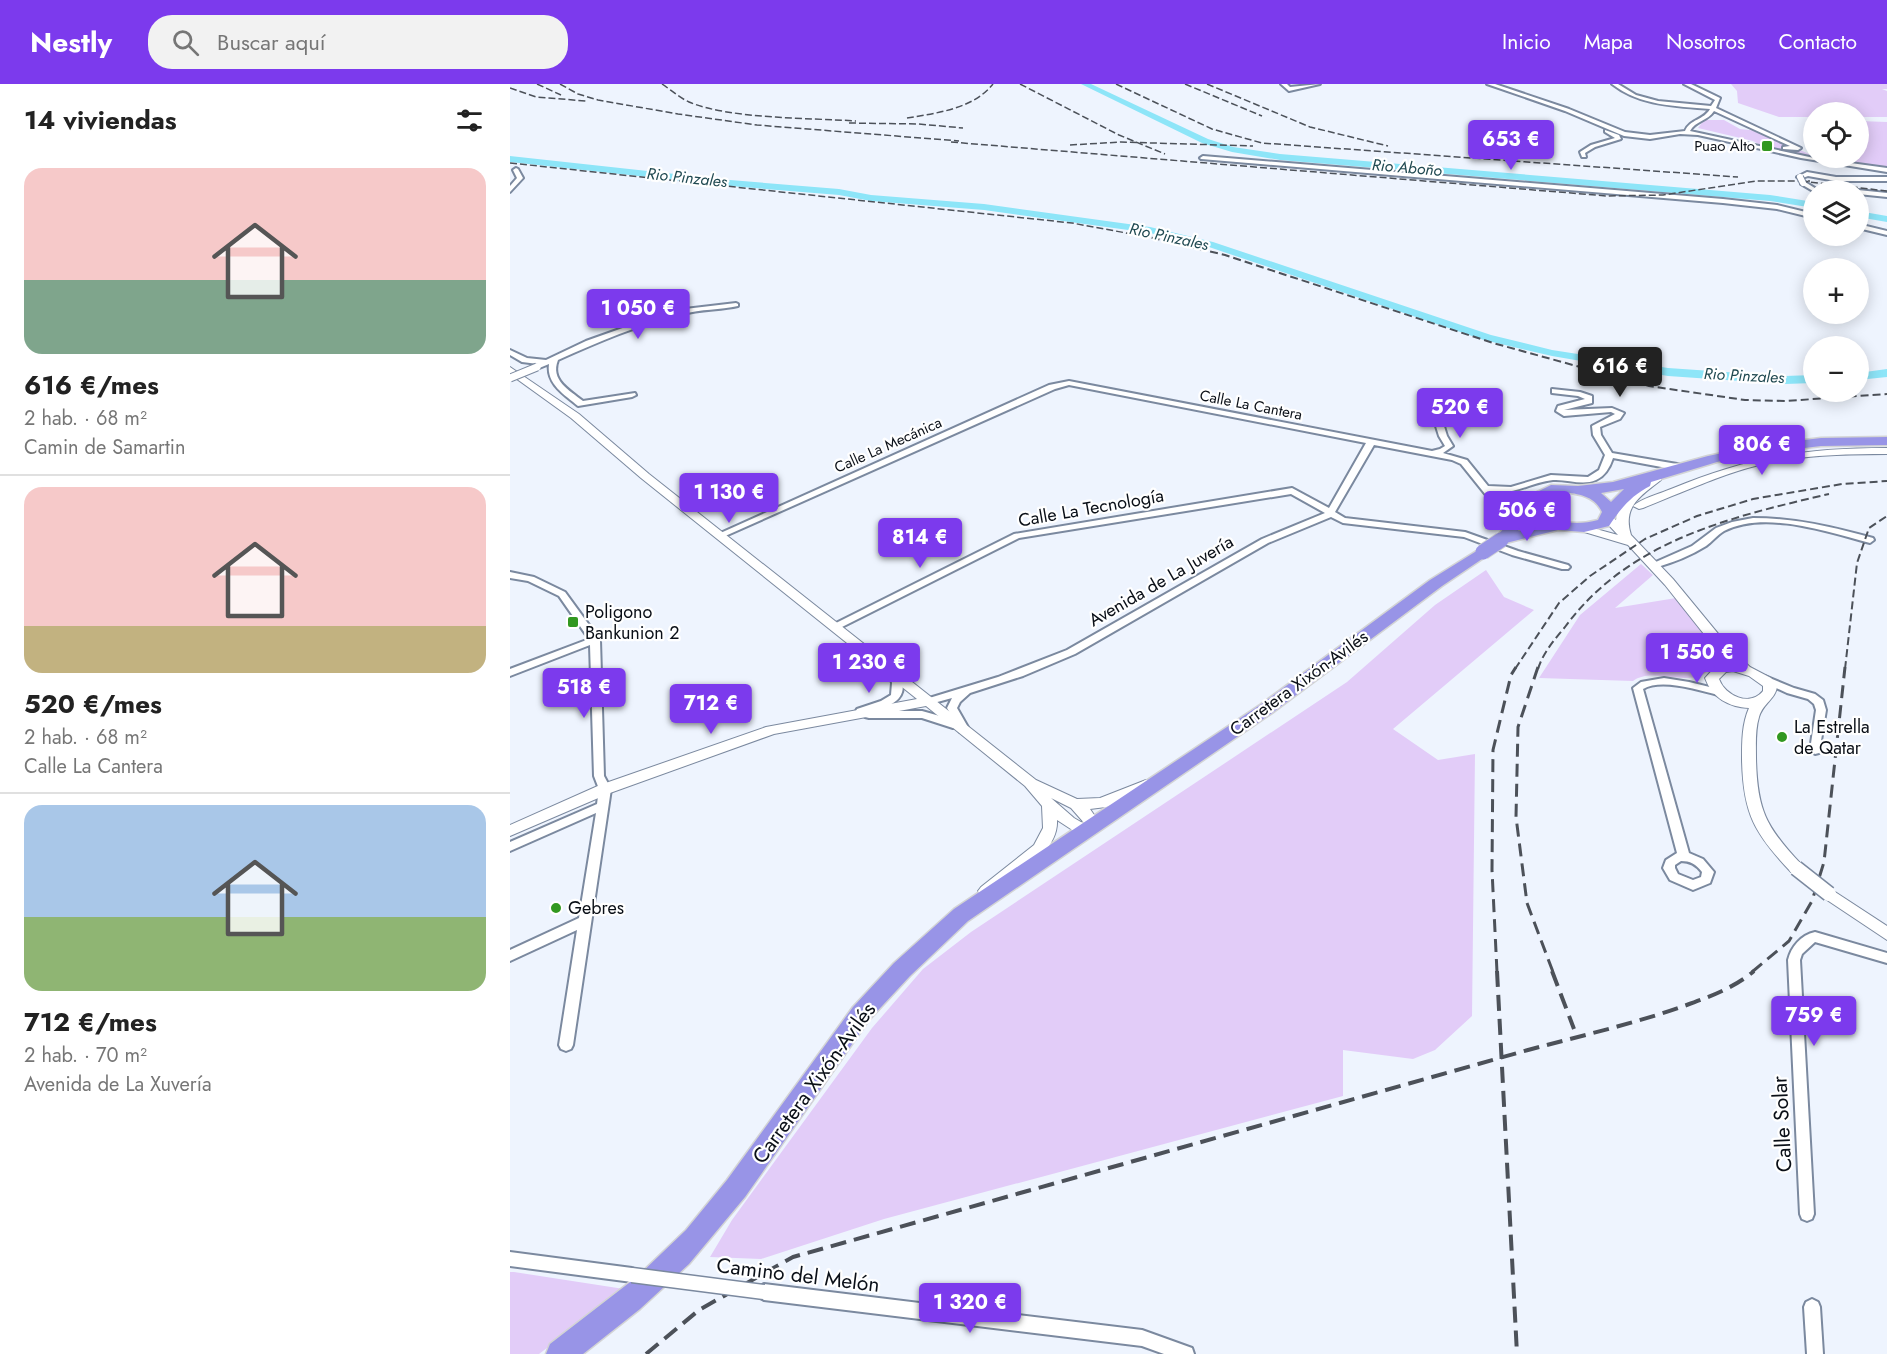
<!DOCTYPE html>
<html lang="es">
<meta charset="utf-8">
<style>
body{margin:0;font-family:Jost,sans-serif;background:#f2f2f2;color:#222;height:100vh;display:flex;flex-direction:column;font-size:22px;white-space:nowrap}
*{box-sizing:border-box;margin:0}
p{font-size:20px;color:#767676}
.icon{flex:none;width:33px;height:33px;fill:none;stroke:currentColor;stroke-width:2;stroke-linecap:round;stroke-linejoin:round}
.map{position:relative;flex:1;overflow:hidden}
.side{display:flex;flex-direction:column;background:#fff;width:510px}
.side>*{flex:none}
.tools{position:absolute;left:1293px;top:18px;display:grid;gap:12px}
.tools a{display:grid;place-items:center;width:66px;height:66px;border-radius:50%;background:#fff;box-shadow:0 3px 15px #0003;font-size:30px}
.price{position:absolute;translate:-50% -51px;padding:0 14px;border-radius:6px;background:#7c3aed;color:#fff;font-size:20px;line-height:39px;filter:drop-shadow(0 2px 3px #0008)}
.price::after{content:'';position:absolute;left:50%;top:36px;width:18px;height:14px;margin-left:-9px;background:inherit;clip-path:polygon(0 0,100% 0,50% 100%)}
.price.selected{background:#222;color:#fff}
ul{padding:0;list-style:none}
li{display:grid;align-content:center;gap:12px;height:318px;padding:0 24px}
li+li{border-top:2px solid #e0e0e0}
li span{display:grid;place-items:center;height:186px;border-radius:18px;color:#555}
li>.icon{margin-inline-start:auto}
span .icon{width:108px;height:108px;fill:#fffc;stroke-width:1}
li b{font-size:26px}
h2{display:flex;justify-content:space-between;align-items:center;height:72px;padding:0 24px;font-size:26px}
header{display:flex;align-items:center;gap:36px;box-sizing:border-box;height:84px;padding:0 30px;background:#7c3aed;color:#fff}
header strong{font-size:28px}
nav{display:flex;gap:33px;margin-inline-start:auto;font-size:21px}
.search{width:420px;height:54px;background:#f2f2f2;display:flex;align-items:center;gap:15px;box-sizing:border-box;padding:0 21px;border-radius:24px;color:#767676;font-size:22px}
main{display:flex;flex:1;min-height:0}
.map>svg:first-child{display:block}
.green{fill:#e2ccf8}
.lines{fill:none;stroke-linecap:round;stroke-linejoin:round}
.river{fill:#8de5f8;fill-rule:evenodd}
.minor-casing{stroke:#7b899f;stroke-width:4}
.tertiary-casing{stroke:#7b899f;stroke-width:2}
.trunk-casing{stroke:#d3d4d5;stroke-width:3}
.minor{fill:#fff;fill-rule:evenodd}
.tertiary{fill:#fff;fill-rule:evenodd}
.trunk{fill:#9894e7;fill-rule:evenodd}
.rail-far3{stroke:#4c5159;stroke-width:1.5;stroke-dasharray:7 3;stroke-linecap:butt}
.rail-far2{stroke:#4c5159;stroke-width:2;stroke-dasharray:8 4;stroke-linecap:butt}
.rail-far1{stroke:#4c5159;stroke-width:3;stroke-dasharray:13 7;stroke-linecap:butt}
.rail{stroke:#4c5159;stroke-width:4;stroke-dasharray:16 8;stroke-linecap:butt}
.minor-bridge-far2-casing{stroke:#7b899f;stroke-width:8;stroke-linecap:butt}
.minor-bridge-far1-casing{stroke:#7b899f;stroke-width:9;stroke-linecap:butt}
.minor-bridge-casing{stroke:#7b899f;stroke-width:17;stroke-linecap:butt}
.tertiary-bridge-casing{stroke:#7b899f;stroke-width:17;stroke-linecap:butt}
.trunk-bridge-casing{stroke:#d3d4d5;stroke-width:17;stroke-linecap:butt}
.minor-bridge-far2{stroke:#fff;stroke-width:6}
.minor-bridge-far1{stroke:#fff;stroke-width:7}
.minor-bridge{stroke:#fff;stroke-width:14}
.tertiary-bridge{stroke:#fff;stroke-width:14}
.trunk-bridge{stroke:#9894e7;stroke-width:15}
.poi-dot{fill:#329820;stroke:#fff;stroke-width:2}
.labels{text-anchor:middle;stroke-width:4.5;stroke-linejoin:round;paint-order:stroke}
.far-poi-label{font-size:15px;fill:#0a0f17;stroke:#fff;text-anchor:end}
.far-street-label{font-size:15px;fill:#0a0f17;stroke:#fff}
.far-water-label{font-size:16px;font-style:italic;fill:#204951;stroke:#fff}
.street-label{font-size:18px;fill:#0a0f17;stroke:#fff}
.poi-label{font-size:18px;fill:#0a0f17;stroke:#fff;text-anchor:start}
.near-street-label{font-size:21px;fill:#0a0f17;stroke:#fff}
</style>
<header>
<strong>Nestly</strong>
<div class="search"><svg class="icon" aria-label="search" viewBox="0 0 24 24"><circle cx="10" cy="10" r="6"/><path d="M15 15l6 6"/></svg>Buscar aquí</div>
<nav><a>Inicio</a><a>Mapa</a><a>Nosotros</a><a>Contacto</a></nav>
</header>
<main>
<section class="side">
<h2>14 viviendas<svg class="icon" aria-label="filters" viewBox="0 0 24 24"><path d="M4 7h16M4 17h16"/><circle cx="9" cy="7" r="2"/><circle cx="15" cy="17" r="2"/></svg></h2>
<ul>
<li><span style="background:linear-gradient(#f6c9c9 60%,#7fa58c 0)"><svg class="icon" aria-label="home" viewBox="0 0 24 24"><path d="M3 11l9-7 9 7M6 9v11h12V9"/></svg></span><div><b>616 €/mes</b><p>2 hab. · 68 m²</p><p>Camin de Samartin</p></div></li>
<li><span style="background:linear-gradient(#f6c9c9 75%,#c2b280 0)"><svg class="icon" aria-label="home" viewBox="0 0 24 24"><path d="M3 11l9-7 9 7M6 9v11h12V9"/></svg></span><div><b>520 €/mes</b><p>2 hab. · 68 m²</p><p>Calle La Cantera</p></div></li>
<li><span style="background:linear-gradient(#a9c7e8 60%,#8fb573 0)"><svg class="icon" aria-label="home" viewBox="0 0 24 24"><path d="M3 11l9-7 9 7M6 9v11h12V9"/></svg></span><div><b>712 €/mes</b><p>2 hab. · 70 m²</p><p>Avenida de La Xuvería</p></div></li>
</ul>
</section>
<div class="map">
<svg width="1377" height="1270" viewBox="0 0 1377 1270">
<rect width="100%" height="100%" fill="#eef4fe"/>
<g class="green">
<path d="M1221 0H1377V5H1372L1377 7V33H1349L1348 28H1304L1303 33H1269L1228 19 1227 7Z"/>
<path d="M1194 36H1214L1230 45 1249 47 1303 72 1252 62 1243 57 1188 44Z"/>
<path d="M1349 37 1377 38V85L1336 79 1339 75 1337 74H1348Z"/>
<path d="M1131 480 1143 491 1105 524 1166 514 1205 563 1208 571 1205 581C1200 585 1195 590 1189 592 1169 599 1140 584 1123 597L1029 594 1070 531Z"/>
<path d="M976 486 994 513 1024 526 883 645 928 676 965 670 962 932 925 966 903 975 833 966V1012L374 1135 251 1175 200 1173 222 1136 362 944 413 885 461 848 837 598 925 521Z"/>
<path d="M0 1188H4L114 1205 29 1270H0Z"/>
</g>
<g class="lines">
<g class="river">
<path d="M571 0H581L698 55 723 63 770 70 1260 111 1304 118V124L1260 117 770 76 722 68 692 59Z"/>
<path d="M0 72 220 96 329 105 361 111 474 120 640 143 703 158 981 251 1042 266 1158 284 1275 292 1304 291V299L1275 300 1158 292 1042 272 974 256 696 162 640 149 474 126 361 117 329 111 220 102 0 78Z"/>
<path d="M1348 127 1377 132V138L1348 133Z"/>
<path d="M1377 285V293L1348 296V289Z"/>
</g>
<g class="minor-casing">
<g id="minor">
<path d="M771 0H777L780 3 810 0 779 7Z"/>
<path d="M977 0H985L1059 25 1115 48 1140 51 1175 47C1180 35 1194 36 1200 25 1165 22 1130 22 1102 0H1108L1126 11 1148 17 1201 22 1205 16 1174 0H1181L1210 14 1206 24 1291 64 1288 66 1273 65V63L1280 62 1204 27C1198 37 1185 37 1180 47L1304 74 1377 84V88L1291 74 1188 51 1170 50 1140 55 1114 52 1055 27Z"/>
<path d="M1095 46 1109 51 1111 55 1085 63 1075 69 1076 73H1072L1070 68 1081 61 1105 54 1095 48Z"/>
<path d="M693 72 1213 115 1267 121 1304 130V134L1267 125 1213 119 691 75 690 74Z"/>
<path d="M6 84 8 85 13 94 0 108V102L7 94 3 86Z"/>
<path d="M1297 88 1326 93H1377V97H1326L1298 92 1290 95 1287 93Z"/>
<path d="M1291 98H1295L1308 106 1303 107 1291 100Z"/>
<path d="M1347 106H1348L1377 109V113L1348 110V106Z"/>
<path d="M1348 140 1377 147V151L1348 144Z"/>
<path d="M226 219 228 220V222C210 226 191 225 173 230 130 240 88 258 48 276 40 296 59 306 73 317L125 309 126 311 122 313 68 322C55 311 36 300 39 280L27 285 23 283 28 280 12 278 0 271V266L17 274 36 276 76 257 138 235 175 225Z"/>
<path d="M559 297 922 367 930 365 935 362 929 352 925 339 911 321 915 319H918L933 339 937 352 943 362 933 369 957 376 978 402 1001 403 1041 391 1078 393 1089 386 1095 371 1083 351 1082 342 1105 330 1101 328 1054 332 1046 327 1048 322 1075 315 1068 312 1042 309V305L1070 308 1082 312V319L1054 326 1102 324 1114 329 1110 335 1090 343 1091 351 1102 369 1173 381 1177 384 1173 387 1103 374C1100 383 1095 392 1086 396 1072 402 1058 395 1043 396 1022 398 1005 411 983 408L999 429 995 432 992 431 951 380 942 376 864 361 825 428 835 434 955 448 1008 467 1058 481 1060 483 1058 485H1052L1002 471 954 453 833 439 821 433 758 459 565 570 513 592 460 609 450 618 447 624 459 645 458 648H450L447 642 443 644 412 634H359L355 633V629H347L346 627 347 625 371 617 381 611 382 599 379 589 384 586C389 588 390 591 392 597 397 617 377 623 362 627H412L444 636 437 624 442 614 420 620 416 619 415 617 416 615 488 593 557 566 752 455 815 429 781 410 509 454 328 545H322L320 543 322 541 504 450 782 404 819 424 856 359 559 301 545 305 213 453 210 454 206 451 539 301Z"/>
<path d="M1243 434C1285 434 1323 443 1363 454L1364 456 1360 459C1318 448 1255 426 1214 447 1207 451 1202 458 1196 462 1180 472 1162 479 1144 484L1139 481 1182 462 1206 444 1222 438Z"/>
<path d="M0 488 24 493 55 508 90 556 94 692 101 705 63 961 61 965 56 967 51 965 49 961 67 846 0 877V866L69 834 86 729 0 767V758L87 720 89 705 84 692 80 561 0 592V585L79 555 49 512 18 497 0 494Z"/>
<path d="M1255 592 1284 604 1305 610 1313 616 1316 626 1309 669 1305 670 1300 666 1306 626 1304 620 1298 615 1277 609 1251 597 1250 595 1251 593Z"/>
<path d="M1154 594 1179 598 1212 606 1213 608 1208 611C1189 606 1151 594 1133 605L1179 769 1193 775 1204 788 1200 799 1183 806 1160 796 1153 784 1156 776 1167 769 1123 604 1131 598ZM1171 777C1180 777 1186 780 1192 788L1191 793 1183 796 1168 790 1165 784V781Z"/>
<path d="M1305 848 1377 869V879L1305 858 1292 870 1290 876 1304 1130 1302 1135 1297 1137 1292 1135 1290 1130 1278 876C1281 863 1291 851 1305 848Z"/>
<path d="M0 1168 122 1184 127 1186 130 1191 127 1196 122 1198 0 1182Z"/>
<path d="M254 1200 632 1246 682 1264 684 1270H654L632 1262 254 1216 249 1213 246 1208 249 1203Z"/>
<path d="M1302 1215 1308 1218 1310 1223 1313 1270H1297L1294 1223 1296 1218Z"/>
</g>
</g>
<g class="tertiary-casing">
<g id="tertiary">
<path d="M0 283 69 330 139 390 526 696 567 715 590 714 636 696 641 697 643 701 641 705 596 723 580 725 591 741 589 745 582 746 580 751H570L547 736C549 769 504 793 481 811L476 813 471 811 468 807 471 803 524 761 533 744 532 722 515 702 416 622 264 650 100 709 0 752V741L90 701 256 643 407 615 131 394 61 334 0 290ZM541 714 561 724 576 741 564 734Z"/>
<path d="M1377 364V370C1334 370 1291 371 1249 381 1209 391 1171 409 1133 424L1129 425 1123 422C1132 414 1149 410 1161 405 1238 373 1294 364 1377 364Z"/>
<path d="M1147 391 1151 392V396C1131 412 1112 422 1121 451L1163 495 1219 563 1240 583 1261 594 1267 602C1266 615 1253 619 1249 633 1245 646 1246 660 1246 674 1247 726 1256 743 1291 780L1294 784 1291 788H1281C1244 749 1233 729 1232 675 1232 657 1232 640 1239 624 1219 623 1202 614 1195 594L1207 581 1221 579 1209 569 1155 501 1118 461 1071 447 1069 445 1075 442 1108 451 1092 434 1098 431 1106 436C1108 418 1130 396 1147 391ZM1223 587 1239 592 1253 602V607C1240 623 1215 612 1209 595L1216 588Z"/>
<path d="M1319 804 1377 842V856L1314 814 1311 810 1314 806Z"/>
</g>
</g>
<g class="trunk-casing">
<g id="trunk">
<path d="M1377 353V361L1311 362 1246 370 1207 378 1141 398 1140 402C1121 412 1111 424 1099 442L1074 448 1048 446 992 460 984 455 1017 420 1019 412 1041 401 1068 402 1103 398 1198 372 1246 362 1311 354ZM1114 405 1101 418 1091 409ZM1053 408C1069 410 1085 412 1092 428L1088 436C1070 441 1052 440 1036 431L1032 417 1044 409ZM1022 432 1032 441 1008 447Z"/>
<path d="M973 463 978 465 981 468 978 471 932 502 762 629 458 837 400 892 359 936 235 1113 179 1180 130 1225 73 1270H36L40 1260 128 1192 176 1146 217 1096 343 923 384 879 444 825 750 621 920 496Z"/>
</g>
</g>
<use href="#minor" class="minor"/>
<use href="#tertiary" class="tertiary"/>
<use href="#trunk" class="trunk"/>
<g class="rail-far3">
<path d="M27 0 51 11"/>
<path d="M50 0 68 10 88 16 168 30 247 41 449 57"/>
<path d="M152 0C161 6 170 14 179 18 219 35 301 34 346 37"/>
<path d="M510 0 609 51 655 70"/>
<path d="M606 0 702 45 752 59 1228 93"/>
<path d="M675 0 752 32"/>
<path d="M697 0 800 43 878 62"/>
<path d="M0 4 26 13 76 17"/>
<path d="M397 34C427 29 463 25 483 0"/>
<path d="M339 39 408 40 453 44"/>
<path d="M441 58 1097 112 1153 111 1246 97H1300"/>
<path d="M560 61 611 58 743 62"/>
<path d="M0 79 562 139 638 153"/>
<path d="M1291 97 1377 107"/>
</g>
<g class="rail-far2">
<path d="M630 151 715 171 983 259 1139 302 1235 316 1275 317 1377 310"/>
<path d="M1005 585 1049 519 1080 492 1135 455 1187 432 1243 415 1332 400 1377 397"/>
<path d="M1028 585C1033 569 1044 556 1055 543 1118 457 1220 433 1319 410"/>
<path d="M1335 585 1347 479 1359 444 1377 432"/>
</g>
<g class="rail-far1">
<path d="M1028 583 1008 643 1006 733 1017 819 1043 888"/>
<path d="M987 888 982 786 983 666 1001 591 1006 583"/>
<path d="M1242 888 1279 857 1302 817 1314 778 1335 583"/>
</g>
<g class="rail">
<path d="M987 887 1007 1270"/>
<path d="M1042 887 1064 945"/>
<path d="M136 1270 189 1226 283 1173 1018 966C1070 952 1123 940 1174 922 1199 913 1224 904 1244 887"/>
</g>
<g class="minor-bridge-far2-casing">
<path id="minor-bridge-far2" d="M1290 93 1293 99"/>
</g>
<g class="minor-bridge-far1-casing">
<path id="minor-bridge-far1" d="M0 294 27 283"/>
</g>
<g class="minor-bridge-casing">
<path id="minor-bridge" d="M122 1191 254 1208"/>
</g>
<g class="tertiary-bridge-casing">
<path id="tertiary-bridge" d="M1286 784 1319 810"/>
</g>
<g class="trunk-bridge-casing">
<path id="trunk-bridge" d="M973 468 991 456"/>
</g>
<use href="#minor-bridge-far2" class="minor-bridge-far2"/>
<use href="#minor-bridge-far1" class="minor-bridge-far1"/>
<use href="#minor-bridge" class="minor-bridge"/>
<use href="#tertiary-bridge" class="tertiary-bridge"/>
<use href="#trunk-bridge" class="trunk-bridge"/>
</g>
<g class="poi-dot">
<rect x="1251" y="56" width="12" height="12" rx="3"/>
<rect x="57" y="532" width="12" height="12" rx="3"/>
<circle cx="1272" cy="653" r="6"/>
<circle cx="46" cy="824" r="6"/>
</g>
<g class="labels">
<g class="far-poi-label">
<text x="1245" y="67">Puao Alto</text>
</g>
<g class="far-street-label">
<text transform="translate(741 321) rotate(11)" y="5">Calle La Cantera</text>
<text transform="translate(378 361) rotate(-24)" y="5">Calle La Mecánica</text>
</g>
<g class="far-water-label">
<text transform="translate(897 83) rotate(5)" y="6">Rio Aboño</text>
<text transform="translate(177 93) rotate(6)" y="6">Rio Pinzales</text>
<text transform="translate(659 152) rotate(12)" y="6">Rio Pinzales</text>
<text transform="translate(1234 291) rotate(3)" y="6">Rio Pinzales</text>
</g>
<g class="street-label">
<text transform="translate(581 424) rotate(-10)" y="6">Calle La Tecnología</text>
<text transform="translate(651 497) rotate(-30)" y="6">Avenida de La Juvería</text>
<text transform="translate(789 599) rotate(-36)" y="6">Carretera Xixón-Avilés</text>
</g>
<g class="poi-label">
<text x="75" y="534">Poligono<tspan x="75" dy="21">Bankunion 2</tspan></text>
<text x="1284" y="649">La Estrella<tspan x="1284" dy="21">de Qatar</tspan></text>
<text x="58" y="830">Gebres</text>
</g>
<g class="near-street-label">
<text transform="translate(304 999) rotate(-54)" y="7">Carretera Xixón-Avilés</text>
<text transform="translate(1272 1040) rotate(-93)" y="7">Calle Solar</text>
<text transform="translate(288 1191) rotate(7)" y="7">Camino del Melón</text>
</g>
</g>
</svg>
<div class="tools">
<a><svg class="icon" aria-label="locate" viewBox="0 0 24 24"><circle cx="12" cy="12" r="6"/><path d="M12 2v4M12 18v4M2 12h4M18 12h4"/></svg></a>
<a><svg class="icon" aria-label="layers" viewBox="0 0 24 24"><path d="M12 4l9 5-9 5-9-5zM3 14l9 5 9-5"/></svg></a>
<a>+</a>
<a>−</a>
</div>
<b class="price" style="left:1001px;top:87px">653 €</b>
<b class="price" style="left:128px;top:256px">1 050 €</b>
<b class="price selected" style="left:1110px;top:314px">616 €</b>
<b class="price" style="left:950px;top:355px">520 €</b>
<b class="price" style="left:1252px;top:392px">806 €</b>
<b class="price" style="left:219px;top:440px">1 130 €</b>
<b class="price" style="left:1017px;top:458px">506 €</b>
<b class="price" style="left:410px;top:485px">814 €</b>
<b class="price" style="left:1187px;top:600px">1 550 €</b>
<b class="price" style="left:359px;top:610px">1 230 €</b>
<b class="price" style="left:74px;top:635px">518 €</b>
<b class="price" style="left:201px;top:651px">712 €</b>
<b class="price" style="left:1304px;top:963px">759 €</b>
<b class="price" style="left:460px;top:1250px">1 320 €</b>
</div>
</main>
